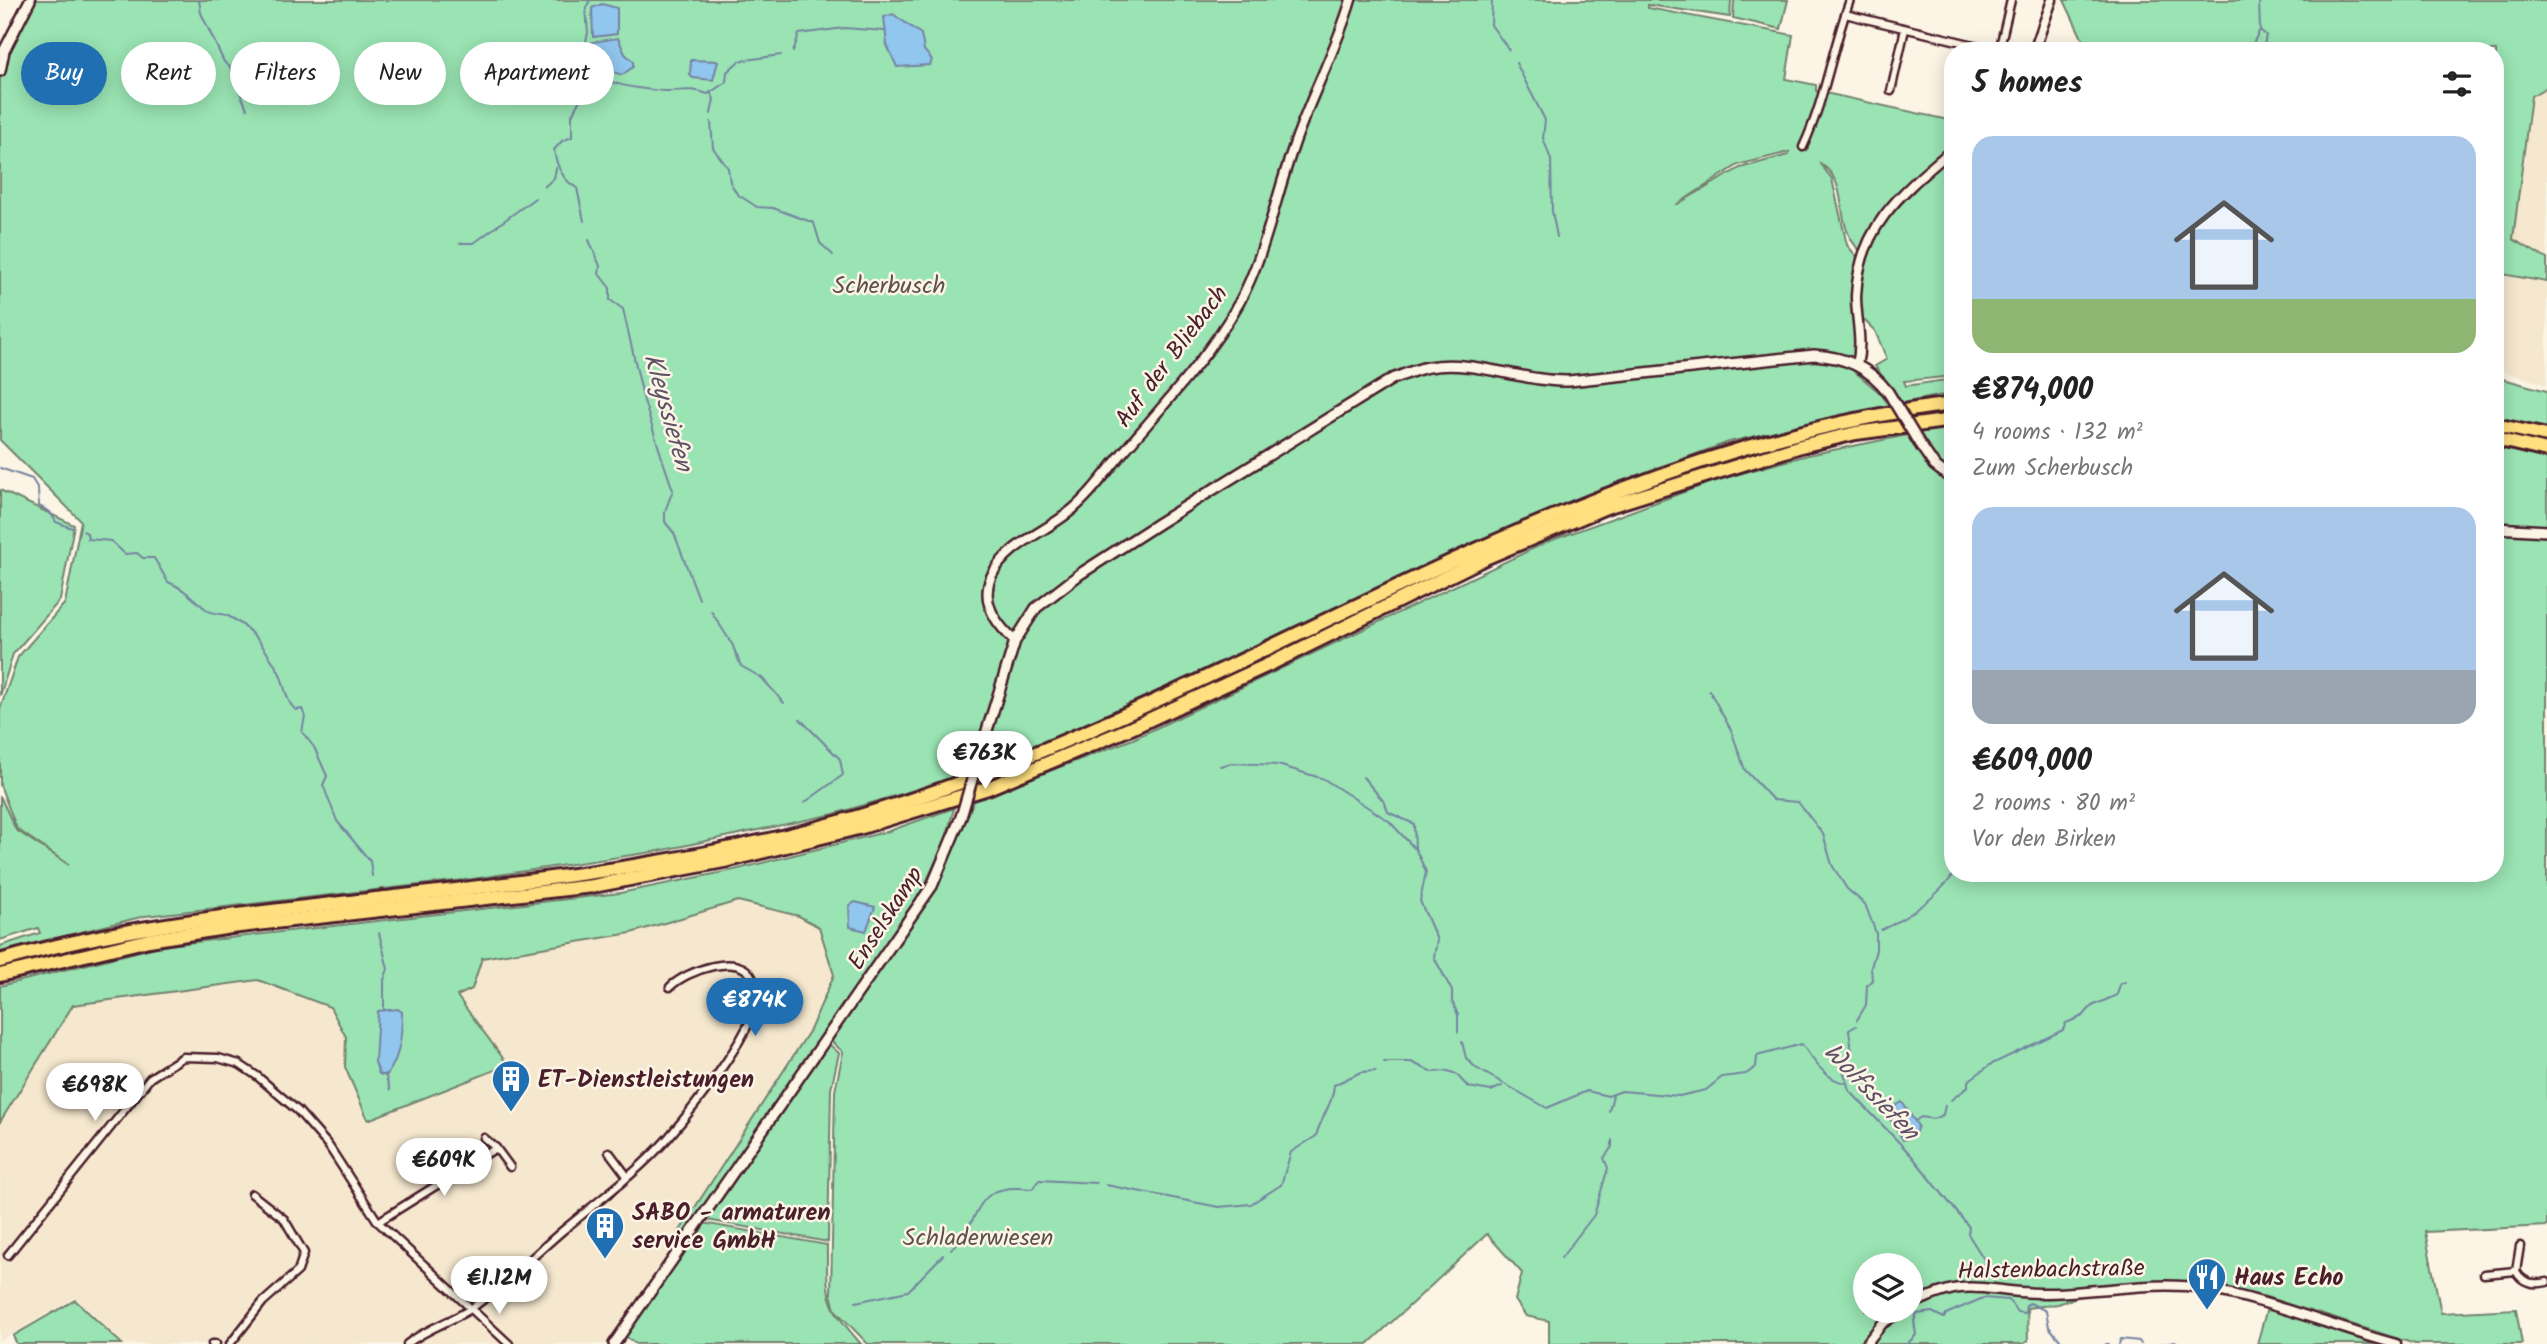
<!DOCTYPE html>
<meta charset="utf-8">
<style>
body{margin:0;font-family:Kalam,sans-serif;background:#f2f2f2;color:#222;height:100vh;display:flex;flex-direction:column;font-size:26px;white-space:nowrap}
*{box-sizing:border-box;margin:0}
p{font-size:23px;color:#767676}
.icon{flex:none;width:38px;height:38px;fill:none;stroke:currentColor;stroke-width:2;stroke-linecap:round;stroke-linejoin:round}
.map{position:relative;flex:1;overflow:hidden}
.side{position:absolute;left:1944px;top:42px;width:560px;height:840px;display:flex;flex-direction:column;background:#fff;border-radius:28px;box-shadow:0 4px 18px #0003}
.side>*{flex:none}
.top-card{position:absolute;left:21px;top:42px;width:665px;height:63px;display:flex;gap:14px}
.fabs{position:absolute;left:1853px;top:1253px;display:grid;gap:14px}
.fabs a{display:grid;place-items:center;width:70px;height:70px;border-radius:50%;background:#fff;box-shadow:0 4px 18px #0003;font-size:35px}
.price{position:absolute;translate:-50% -60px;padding:0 16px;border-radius:24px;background:#fff;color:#222;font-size:23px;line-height:46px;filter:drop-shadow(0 2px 4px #0008)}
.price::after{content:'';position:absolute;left:50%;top:42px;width:21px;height:16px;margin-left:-10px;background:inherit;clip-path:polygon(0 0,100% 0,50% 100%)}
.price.selected{background:#1f6fb2;color:#fff}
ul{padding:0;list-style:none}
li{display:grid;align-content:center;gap:14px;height:371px;padding:0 28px}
li span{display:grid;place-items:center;height:217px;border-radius:21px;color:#555}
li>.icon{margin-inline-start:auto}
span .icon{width:126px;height:126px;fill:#fffc;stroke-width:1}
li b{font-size:30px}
h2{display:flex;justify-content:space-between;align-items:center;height:84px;padding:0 28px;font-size:30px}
.pill{padding:0 24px;border-radius:32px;background:#fff;box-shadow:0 4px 18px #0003;font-size:24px;line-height:63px}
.pill.selected{background:#1f6fb2;color:#fff}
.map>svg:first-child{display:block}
.built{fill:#f6e8cf}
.green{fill:#9ae4b3;stroke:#72826f;stroke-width:2;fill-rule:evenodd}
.water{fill:#91c6ef;stroke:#7583a1;stroke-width:2}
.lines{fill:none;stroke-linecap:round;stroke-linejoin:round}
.stream{stroke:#7583a1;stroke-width:2}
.minor-casing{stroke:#4a1f2b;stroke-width:11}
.tertiary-casing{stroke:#4a1f2b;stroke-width:13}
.secondary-casing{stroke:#4a1f2b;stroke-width:14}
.motorway-casing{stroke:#4a1f2b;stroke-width:18}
.minor{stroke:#fcf5e5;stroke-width:6}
.tertiary{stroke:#fcf5e5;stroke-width:8}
.secondary{stroke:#fcf5e5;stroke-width:9}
.motorway{stroke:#ffdf80;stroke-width:12}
.secondary-bridge-casing{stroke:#4a1f2b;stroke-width:14;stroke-linecap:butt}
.secondary-bridge{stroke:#fcf5e5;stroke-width:9}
.labels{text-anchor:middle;stroke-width:5;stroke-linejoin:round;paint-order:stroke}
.park-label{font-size:24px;fill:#5e504d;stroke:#fcf5e5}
.street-label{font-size:24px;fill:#4a1f2b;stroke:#fcf5e5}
.poi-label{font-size:24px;font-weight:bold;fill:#4a1f2b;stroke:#fcf5e5;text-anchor:start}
.water-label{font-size:26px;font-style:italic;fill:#5f5166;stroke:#fcf5e5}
</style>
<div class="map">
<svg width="2547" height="1344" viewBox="0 0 2547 1344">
<rect width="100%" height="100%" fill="#fcf5e5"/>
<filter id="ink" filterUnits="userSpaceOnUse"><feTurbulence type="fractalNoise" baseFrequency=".0143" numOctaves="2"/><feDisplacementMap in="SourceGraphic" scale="14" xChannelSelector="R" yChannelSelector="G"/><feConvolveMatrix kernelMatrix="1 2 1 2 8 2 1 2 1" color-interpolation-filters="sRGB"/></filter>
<g filter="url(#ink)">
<g class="built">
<path d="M2547 87V259L2513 239 2531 96Z"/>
<path d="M2496 273 2547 282V385L2504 372 2496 358Z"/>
<path d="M738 901 799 916 818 927 834 975 810 1030 673 1254 606 1344H124L75 1298 0 1341V1124L73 1005 258 980 330 1007 346 1037 345 1067 507 1065 457 996 472 989 482 958 631 933Z"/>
</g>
<g class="green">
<path d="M33 0H1731L1730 17 1648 5V8L1793 35 1786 79 1816 85V91L1953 121V146L1888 203 1861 252C1830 222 1854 186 1819 162L1832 179 1847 245 1858 258 1855 280 1854 371 1880 393 1890 406 1729 442 1600 489 1475 542 1124 712 981 770 834 814 659 851 472 879 145 916 0 952V946L40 933 38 928 0 940V796L16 830 69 865 17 829 0 785V709L18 657 65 603 81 521 0 440V78L6 52ZM1789 152 1788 155 1740 168 1676 205 1738 165Z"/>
<path d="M1734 0H1788L1781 29 1733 18Z"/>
<path d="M2064 0H2547V87L2531 96 2513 239 2547 259V282L2496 273V51H2088Z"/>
<path d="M1953 152V376L1904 381 1906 386 1953 379V393L1902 403 1875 366 1887 359 1875 331 1861 317C1859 228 1891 206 1953 152Z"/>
<path d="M2496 368 2499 378 2547 391V429L2496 417Z"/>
<path d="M1953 426V873H2496V446L2547 457V1226L2425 1232 2441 1313 2516 1309 2522 1344H2415L2266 1297 2203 1284 2117 1283 2058 1304 2027 1308 2028 1341 2023 1344H1549V1321L1526 1316 1515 1300 1522 1273 1487 1234 1368 1344H868L835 1310 831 1294 835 1091 843 1052 830 1040C883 962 941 888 974 800L1133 739 1547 542 1717 480 1808 455ZM1866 1265H1911V1311H1866Z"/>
<path d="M0 490 74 525 60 600 13 654 0 696Z"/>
<path d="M954 808 946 839 924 887 673 1254 668 1249 810 1030 834 975 819 927 799 916 738 901 631 933 482 958 472 989 457 996 508 1065 368 1120 345 1067 346 1037 330 1007 258 980 73 1005 0 1122V986L160 946 620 893 734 870 889 831Z"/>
<path d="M829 1044 839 1053 831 1089 828 1242 707 1220Z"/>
<path d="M703 1223 827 1245C827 1299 825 1303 861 1344H636L625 1336Z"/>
<path d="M75 1300 122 1344H17L13 1336Z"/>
<path d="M2267 1308 2375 1344H2257Z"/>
</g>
<g class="water">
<path d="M602 4 617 8V34L593 37 592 8Z"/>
<path d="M893 14 921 34 924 50 932 60 930 65 897 67 887 45 884 17Z"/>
<path d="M618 38 625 54 633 61V67L622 75 604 69 591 60 592 42Z"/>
<path d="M691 60 718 61 713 80 693 78 690 75Z"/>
<path d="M855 902 875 907 866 931 850 927 849 906Z"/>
<path d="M398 1009 402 1012C402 1034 400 1059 386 1076L379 1074 375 1062 378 1011Z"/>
<path d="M1902 1102 1918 1126 1914 1136 1903 1140 1886 1112Z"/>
</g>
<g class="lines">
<g class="stream">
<path d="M199 0 201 13 224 62 230 67 247 109"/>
<path d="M1492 0 1491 25 1509 50"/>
<path d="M2259 0 2260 30 2266 35 2263 51"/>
<path d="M2249 51 2260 30"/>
<path d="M793 52 799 34 844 28 885 31"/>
<path d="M1516 63 1545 120 1543 138 1551 160 1552 211 1557 237"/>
<path d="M585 68C604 85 639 89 664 91 682 92 688 87 708 94L726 82 727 72 739 61 781 55"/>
<path d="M710 92 714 99 711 114"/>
<path d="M711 122 713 148 728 168 730 182 737 194 757 207 773 208 814 223 820 243 833 255"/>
<path d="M544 187 554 178 556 168"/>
<path d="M584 221 577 188C563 181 556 165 554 150L562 141 572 137V115L588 84 583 54 588 33 586 8 590 0"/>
<path d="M589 240 600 266 599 274 610 288V300L623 309 644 401C654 432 662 460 673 490L665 511V522L674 533 699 599"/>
<path d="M460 243H474L535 198"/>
<path d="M0 468 32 479 38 489 39 506 50 512 56 522 72 528"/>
<path d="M83 531 87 533 88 539 111 541 125 554 137 553 143 558H154L168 582C184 588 193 599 207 610 214 615 220 612 228 616 251 627 265 648 278 670 285 682 285 702 296 710L302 709 305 716 302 732 314 747 327 776 323 785 337 821 370 861 372 876"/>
<path d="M711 611 732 644 741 666 762 678 784 703"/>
<path d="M1709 690 1731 730 1745 770 1773 800 1798 802 1823 834 1832 865 1847 889 1865 904 1876 933V950L1871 967 1872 980 1867 985 1866 1005 1857 1020"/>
<path d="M800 719 840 759 843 775 804 803"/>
<path d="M1220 766 1233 763 1278 765 1324 779 1389 821 1416 850 1426 872 1420 901 1437 940 1434 957 1452 991V1001L1458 1015V1032"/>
<path d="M1363 777 1385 803 1388 812 1414 824 1415 848"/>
<path d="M1881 930C1911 916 1935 899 1955 873"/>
<path d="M379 933 388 969 384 980V1010"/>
<path d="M1462 1042 1466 1058 1476 1068 1547 1108 1587 1091 1608 1096 1622 1091 1679 1096 1706 1090 1722 1077 1746 1074 1756 1067 1757 1056 1802 1044C1812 1059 1827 1082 1847 1083L1849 1090 1911 1155 1969 1227 1968 1234 1985 1261 1984 1279"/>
<path d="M1384 1062H1411L1432 1072 1448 1071 1456 1074 1468 1087 1491 1091 1502 1086"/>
<path d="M385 1074 390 1090"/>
<path d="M1847 1081 1843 1071 1852 1053 1849 1030 1856 1026"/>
<path d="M1951 1100 1968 1087V1081L1990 1065 2063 1030 2066 1023 2083 1016 2092 1006 2117 995 2120 984 2125 982"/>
<path d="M1609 1111 1613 1095"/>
<path d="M1915 1121 1921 1117 1933 1119 1943 1115 1945 1105"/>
<path d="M1106 1185 1219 1207 1251 1204 1281 1185 1291 1152 1316 1136C1321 1117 1333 1104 1334 1085L1361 1072 1376 1071"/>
<path d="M951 1249C986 1218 969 1181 1032 1189L1039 1180 1096 1183"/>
<path d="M1561 1258 1594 1215 1608 1168 1604 1158 1612 1147V1140"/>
<path d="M1984 1298 2009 1300 2017 1312 2025 1313 2026 1305 2030 1303 2046 1311 2049 1327 2060 1340 2059 1344"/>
<path d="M856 1302 908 1291 943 1255"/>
<path d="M1907 1344 1916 1335 1914 1321 1917 1314 1932 1312 1944 1318 1946 1314 1983 1298"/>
<path d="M2106 1344H2109"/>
<path d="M2119 1344 2121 1339 2139 1341 2141 1344"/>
<path d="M2160 1344 2175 1341 2180 1344"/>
</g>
<g class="minor-casing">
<g id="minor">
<path d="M1845 14 1999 51"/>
<path d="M1999 51 2011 0"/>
<path d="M1891 91 1905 29"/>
<path d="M1803 147C1825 100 1832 49 1850 0"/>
<path d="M484 1138 496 1148"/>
<path d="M609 1152 627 1176"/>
<path d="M378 1222 496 1148 510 1167"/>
<path d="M8 1255 150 1078 183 1057 218 1058 239 1064 257 1076 298 1111 328 1145 378 1222 509 1344"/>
<path d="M2516 1271 2520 1246"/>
<path d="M2484 1274 2516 1271C2522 1283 2534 1285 2547 1282"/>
<path d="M212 1344H216"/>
<path d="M230 1344 263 1302 298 1271 304 1253 284 1219 252 1194"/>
<path d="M407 1344C427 1328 451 1322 472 1308 503 1286 532 1257 561 1232 597 1202 637 1173 668 1138 692 1110 752 1034 757 1000 758 993 756 986 753 979 741 950 686 971 670 987"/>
</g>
</g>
<g class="tertiary-casing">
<g id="tertiary">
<path d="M2034 51 2052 0"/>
<path d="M1857 365C1863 341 1856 319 1856 296 1859 225 1904 191 1953 149"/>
<path d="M1015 641C997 625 980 603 991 577 1005 546 1043 533 1068 513 1089 497 1107 471 1125 450 1163 406 1210 355 1239 303 1265 255 1275 199 1293 148 1310 97 1336 51 1351 0"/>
<path d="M1911 1305C1971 1275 1980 1292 2040 1293 2089 1294 2154 1280 2201 1288 2268 1299 2331 1327 2396 1344"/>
<path d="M1866 1344 1882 1324 1901 1311"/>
</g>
</g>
<g class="secondary-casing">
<g id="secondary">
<path d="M0 71 4 51 30 0"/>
<path d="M1919 443 1934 465 1953 480"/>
<path d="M2496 528 2547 531"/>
<path d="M979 756 1015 641 1036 608 1080 574 1159 523 1392 379C1404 375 1416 369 1428 367 1475 359 1522 382 1569 381L1814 355C1845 357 1869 367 1888 392"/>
<path d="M614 1344 932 886 961 817"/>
</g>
</g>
<g class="motorway-casing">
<g id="motorway">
<path d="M2496 425 2547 436"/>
<path d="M2496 439 2547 451"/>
<path d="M0 961C126 924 255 913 385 898 544 880 707 862 860 816 1235 704 1558 451 1953 404"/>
<path d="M0 975 149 940 231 927 593 886 729 860 862 827 988 788 1131 728 1272 663 1485 558 1606 507 1801 446 1856 433 1953 420"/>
</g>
</g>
<use href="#minor" class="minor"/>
<use href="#tertiary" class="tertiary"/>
<use href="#secondary" class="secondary"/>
<use href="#motorway" class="motorway"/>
<g class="secondary-bridge-casing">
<g id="secondary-bridge">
<path d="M1888 392 1919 443"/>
<path d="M961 817 979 756"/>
</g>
</g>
<use href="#secondary-bridge" class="secondary-bridge"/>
</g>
</g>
<defs>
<g id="building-pin" transform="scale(2.0125)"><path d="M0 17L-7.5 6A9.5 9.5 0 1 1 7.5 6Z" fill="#1f6fb2" stroke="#fcf5e5"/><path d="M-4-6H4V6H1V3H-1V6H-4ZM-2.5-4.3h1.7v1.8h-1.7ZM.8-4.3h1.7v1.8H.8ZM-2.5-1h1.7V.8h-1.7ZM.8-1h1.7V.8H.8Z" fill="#fff"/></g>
<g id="restaurant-pin" transform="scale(2.0125)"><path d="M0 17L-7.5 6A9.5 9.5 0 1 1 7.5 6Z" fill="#1f6fb2" stroke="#fcf5e5"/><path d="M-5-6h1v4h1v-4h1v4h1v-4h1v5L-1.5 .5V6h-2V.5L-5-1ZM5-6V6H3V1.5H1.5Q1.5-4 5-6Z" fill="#fff"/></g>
</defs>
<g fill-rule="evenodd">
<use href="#building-pin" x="511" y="1079"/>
<use href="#building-pin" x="605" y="1226"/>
<use href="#restaurant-pin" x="2207" y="1277"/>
</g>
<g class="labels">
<g class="park-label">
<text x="889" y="293">Scherbusch</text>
<text x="978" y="1245">Schladerwiesen</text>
</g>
<g class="street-label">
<text transform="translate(1171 356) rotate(-53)" y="8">Auf der Bliebach</text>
<text transform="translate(885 918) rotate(-57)" y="8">Enselskamp</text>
<text transform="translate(2051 1269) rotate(-1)" y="8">Halstenbachstraße</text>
</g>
<g class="poi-label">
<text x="538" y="1087">ET-Dienstleistungen</text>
<text x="632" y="1220">SABO - armaturen<tspan x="632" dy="28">service GmbH</tspan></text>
<text x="2234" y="1285">Haus Echo</text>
</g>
<g class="water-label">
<text transform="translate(669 412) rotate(74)" y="9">Kleyssiefen</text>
<text transform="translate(1872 1091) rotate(46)" y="9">Wolfssiefen</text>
</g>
</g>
</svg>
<div class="fabs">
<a><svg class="icon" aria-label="layers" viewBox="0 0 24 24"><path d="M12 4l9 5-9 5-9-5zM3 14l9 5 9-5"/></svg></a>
</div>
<b class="price" style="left:985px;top:791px">€763K</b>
<b class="price selected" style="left:755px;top:1038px">€874K</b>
<b class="price" style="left:95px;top:1123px">€698K</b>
<b class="price" style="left:444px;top:1198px">€609K</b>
<b class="price" style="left:499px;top:1316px">€1.12M</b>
<div class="top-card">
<a class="pill selected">Buy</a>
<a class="pill">Rent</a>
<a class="pill">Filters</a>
<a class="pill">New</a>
<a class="pill">Apartment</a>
</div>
<section class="side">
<h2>5 homes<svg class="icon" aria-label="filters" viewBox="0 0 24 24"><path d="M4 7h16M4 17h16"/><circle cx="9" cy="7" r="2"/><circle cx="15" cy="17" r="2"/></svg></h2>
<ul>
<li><span style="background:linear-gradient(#a9c7e8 75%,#8fb573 0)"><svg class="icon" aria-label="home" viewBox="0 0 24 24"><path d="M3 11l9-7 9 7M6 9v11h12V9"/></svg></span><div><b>€874,000</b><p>4 rooms · 132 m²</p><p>Zum Scherbusch</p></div></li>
<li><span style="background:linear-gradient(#a9c7e8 75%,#9aa5b1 0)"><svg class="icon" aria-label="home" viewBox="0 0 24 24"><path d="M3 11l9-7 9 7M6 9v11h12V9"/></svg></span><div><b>€609,000</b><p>2 rooms · 80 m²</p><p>Vor den Birken</p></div></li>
</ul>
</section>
</div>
